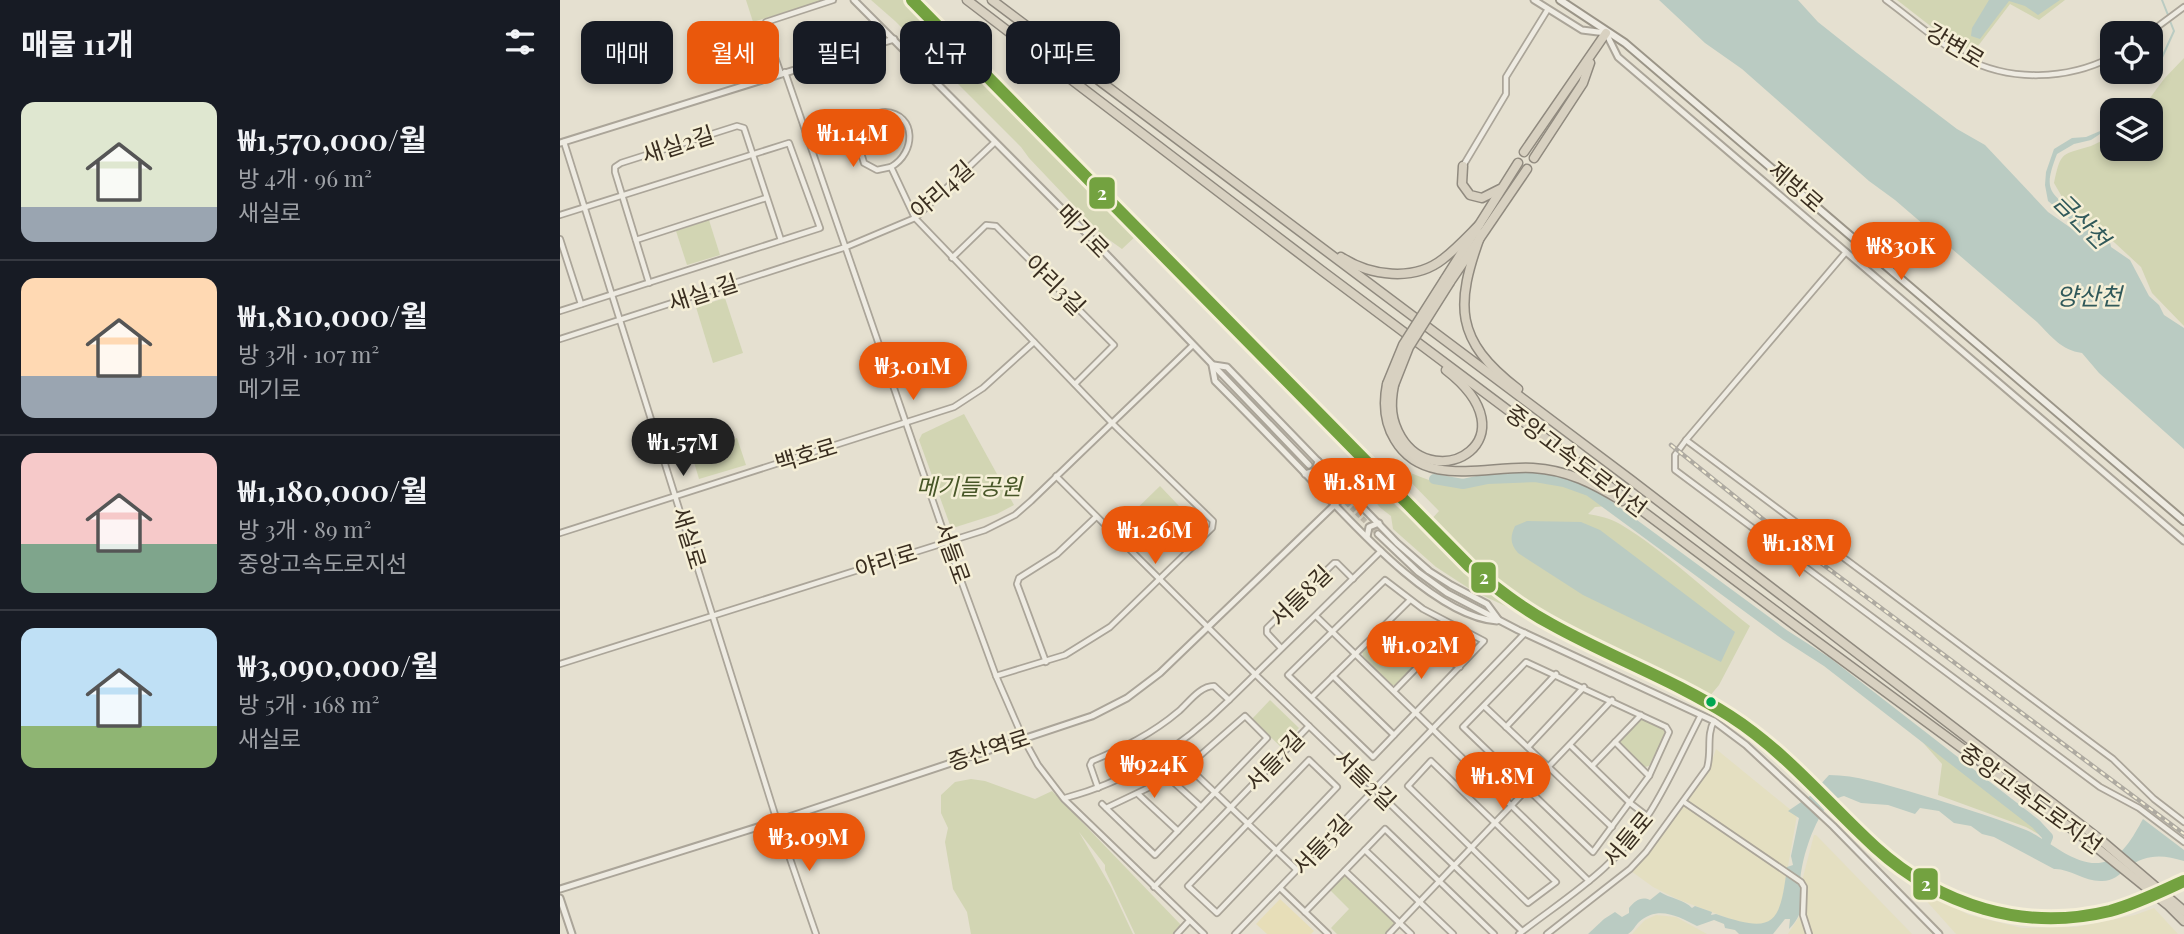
<!DOCTYPE html>
<html lang="ko">
<meta charset="utf-8">
<style>
body{margin:0;font-family:"Playfair Display","Noto Sans KR",serif;background:#242831;color:#f1f3f6;height:100vh;display:flex;flex-direction:column;font-size:26px;white-space:nowrap}
*{box-sizing:border-box;margin:0}
p{font-size:23px;color:#9ea1a6}
.icon{flex:none;width:38px;height:38px;fill:none;stroke:currentColor;stroke-width:2;stroke-linecap:round;stroke-linejoin:round}
.map{position:relative;flex:1;overflow:hidden}
.drawer{display:flex;flex-direction:column;background:#171b24;width:560px}
.drawer>*{flex:none}
.banner{position:absolute;left:21px;top:21px;width:665px;height:63px;display:flex;gap:14px}
.controls{position:absolute;left:1540px;top:21px;display:grid;gap:14px}
.controls a{display:grid;place-items:center;width:63px;height:63px;border-radius:14px;background:#171b24;box-shadow:0 4px 10px #0003;font-size:35px}
.price{position:absolute;translate:-50% -60px;padding:0 16px;border-radius:24px;background:#ea580c;color:#fff;font-size:23px;line-height:46px;filter:drop-shadow(0 2px 4px #0008)}
.price::after{content:'';position:absolute;left:50%;top:42px;width:21px;height:16px;margin-left:-10px;background:inherit;clip-path:polygon(0 0,100% 0,50% 100%)}
.price.current{background:#222;color:#fff}
ul{padding:0;list-style:none}
li{display:flex;align-items:center;gap:21px;height:175px;padding:0 21px}
li+li{border-top:2px solid #363941}
li span{display:grid;place-items:center;flex:none;width:196px;height:140px;border-radius:14px;color:#555}
li>.icon{margin-inline-start:auto}
span .icon{width:84px;height:84px;fill:#fffc;stroke-width:1}
li b{font-size:30px}
h2{display:flex;justify-content:space-between;align-items:center;height:84px;padding:0 21px;font-size:30px}
.chip{padding:0 24px;border-radius:14px;background:#171b24;box-shadow:0 4px 10px #0003;font-size:24px;line-height:63px}
.chip.current{background:#ea580c;color:#fff}
main{display:flex;flex:1;min-height:0}
.map>svg:first-child{display:block}
.farmland{fill:#e4dfc1}
.green{fill:#d2d5b3}
.sand{fill:#e7deb8}
.water{fill:#bacbc2}
.lines{fill:none;stroke-linecap:round;stroke-linejoin:round}
.stream{stroke:#bacbc2;stroke-width:2}
.river{stroke:#bacbc2;stroke-width:10}
.tertiary-tunnel{stroke:#c3bcad;stroke-width:5;stroke-dasharray:5 2.5;stroke-linecap:butt}
.minor-casing{stroke:#aba599;stroke-width:8}
.tertiary-casing{stroke:#aba599;stroke-width:9}
.secondary-casing{stroke:#9b9588;stroke-width:10}
.motorway-casing{stroke:#908a7f;stroke-width:11}
.minor{stroke:#eeebe2;stroke-width:4.5}
.tertiary{stroke:#eeebe2;stroke-width:5}
.secondary{stroke:#eeebe2;stroke-width:6}
.motorway{stroke:#d8d1c1;stroke-width:8}
.rail-casing{stroke:#aeaaa1;stroke-width:4.5}
.rail{stroke:#f5efd7;stroke-width:2;stroke-dasharray:5;stroke-linecap:butt}
.motorway-bridge-casing{stroke:#908a7f;stroke-width:11;stroke-linecap:butt}
.motorway-bridge{stroke:#d8d1c1;stroke-width:8}
.metro-1-casing{stroke:#f5efd7;stroke-width:18}
.metro-1{stroke:#73a240;stroke-width:12}
.bus-dot{fill:#00a651;stroke:#f5efd7;stroke-width:2.5}
.labels{text-anchor:middle;stroke-width:5;stroke-linejoin:round;paint-order:stroke}
.street-label{font-size:23px;fill:#3a2e20;stroke:#f5efd7}
.park-label{font-size:23px;font-style:italic;fill:#475627;stroke:#f5efd7}
.water-label{font-size:24px;font-style:italic;fill:#30595a;stroke:#f5efd7}
.line-badge{stroke:#f5efd7;stroke-width:2.5}
.badge-label{font-size:19px;text-anchor:middle;font-weight:bold;fill:#fff}
</style>
<main>
<section class="drawer">
<h2>매물 11개<svg class="icon" aria-label="filters" viewBox="0 0 24 24"><path d="M4 7h16M4 17h16"/><circle cx="9" cy="7" r="2"/><circle cx="15" cy="17" r="2"/></svg></h2>
<ul>
<li><span style="background:linear-gradient(#dfe7d0 75%,#9aa5b1 0)"><svg class="icon" aria-label="home" viewBox="0 0 24 24"><path d="M3 11l9-7 9 7M6 9v11h12V9"/></svg></span><div><b>₩1,570,000/월</b><p>방 4개 · 96 m²</p><p>새실로</p></div></li>
<li><span style="background:linear-gradient(#ffd9b3 70%,#9aa5b1 0)"><svg class="icon" aria-label="home" viewBox="0 0 24 24"><path d="M3 11l9-7 9 7M6 9v11h12V9"/></svg></span><div><b>₩1,810,000/월</b><p>방 3개 · 107 m²</p><p>메기로</p></div></li>
<li><span style="background:linear-gradient(#f6c9c9 65%,#7fa58c 0)"><svg class="icon" aria-label="home" viewBox="0 0 24 24"><path d="M3 11l9-7 9 7M6 9v11h12V9"/></svg></span><div><b>₩1,180,000/월</b><p>방 3개 · 89 m²</p><p>중앙고속도로지선</p></div></li>
<li><span style="background:linear-gradient(#bfe0f5 70%,#8fb573 0)"><svg class="icon" aria-label="home" viewBox="0 0 24 24"><path d="M3 11l9-7 9 7M6 9v11h12V9"/></svg></span><div><b>₩3,090,000/월</b><p>방 5개 · 168 m²</p><p>새실로</p></div></li>
</ul>
</section>
<div class="map">
<svg width="1624" height="934" viewBox="0 0 1624 934">
<rect width="100%" height="100%" fill="#e5e0d0"/>
<g class="farmland">
<path d="M1156 749 1237 815 1220 912 1209 926 1194 928 1117 899 1093 887 1071 871 1149 769Z"/>
<path d="M1254 835H1256L1352 934H1228L1244 909 1242 881Z"/>
<path d="M1354 887 1409 915 1462 928 1516 927 1575 915 1594 908 1618 934H1396Z"/>
<path d="M1096 915 1116 917 1147 934H1072L1085 920Z"/>
</g>
<g class="green">
<path d="M186 0H264L193 22Z"/>
<path d="M311 0H345L578 234 562 249 541 234 469 158 461 147 335 21Z"/>
<path d="M1337 0H1505L1479 20 1450 4 1418 46 1409 50 1382 35Z"/>
<path d="M1624 58V326L1592 293 1581 267 1542 231 1505 202 1494 183C1501 150 1502 155 1531 146 1538 143 1545 139 1552 135V149H1591V110H1581L1604 79Z"/>
<path d="M149 220 160 255 127 265 116 231Z"/>
<path d="M165 298 183 353 153 363 136 307Z"/>
<path d="M404 414 454 505 437 514 396 527 390 525 359 440 362 434Z"/>
<path d="M177 438 186 465 139 479 131 452Z"/>
<path d="M836 467C858 476 881 487 905 486 914 486 923 483 932 482 976 479 1010 482 1048 506L1035 507 1028 514C1039 516 1050 518 1060 524 1105 551 1148 593 1190 626L1159 685 1149 697 1021 635 1006 634 913 591 876 567 833 529 831 516C821 508 815 506 813 492L817 489 858 525 869 522 879 511Z"/>
<path d="M600 486 619 506 577 547 558 527Z"/>
<path d="M829 629 864 651 865 656 836 685H832L803 656 802 652 824 630Z"/>
<path d="M710 700 739 728 721 747 692 719Z"/>
<path d="M1084 718 1104 728 1106 732 1089 766 1085 767 1061 744 1060 740 1080 719Z"/>
<path d="M1358 737 1476 826 1482 836 1466 827 1378 795 1382 764Z"/>
<path d="M411 779 425 781 475 799 492 791 622 926 615 934H575L545 870V865L519 832 551 887 573 934H411L407 912 393 889 385 842 388 828 381 813V795L395 782Z"/>
<path d="M788 876 834 921V926L825 934H777L771 928 789 909 770 890 783 877Z"/>
</g>
<path class="sand" d="M720 899 754 931 751 934H707L696 924Z"/>
<g class="water">
<path d="M1099 0H1238L1258 22 1297 53 1397 129 1425 145 1488 212 1518 233 1525 232 1488 201 1485 185 1486 172 1494 149 1512 138 1526 137 1552 126V129L1543 132 1531 140 1514 144 1497 154C1483 190 1489 192 1516 213 1528 222 1536 233 1550 242L1551 247 1570 260 1589 296 1599 305 1604 315 1624 328V449L1539 373 1522 353C1501 350 1492 337 1477 322L1335 200 1309 181 1182 69 1145 43Z"/>
<path d="M1429 0H1500L1478 15 1465 6 1449 1 1420 39 1411 36 1412 28Z"/>
<path d="M967 521 1021 522 1040 530 1175 632 1161 662 1023 595 958 553C950 544 950 537 955 526Z"/>
<path d="M1269 775C1297 775 1322 784 1348 791 1388 803 1428 815 1466 830 1489 840 1513 865 1539 863 1561 861 1574 835 1583 819L1624 850V861C1602 854 1585 854 1567 868 1559 875 1553 881 1542 881 1525 882 1509 868 1494 869L1434 837 1422 834 1411 826 1394 823 1379 811 1360 808 1355 814 1328 805 1301 803 1284 796C1277 798 1270 801 1266 807 1252 827 1241 860 1240 884 1240 904 1245 913 1229 929L1230 919H1225L1213 934H1179L1175 930 1165 928 1164 924 1154 920 1137 926C1118 916 1098 905 1079 922 1074 927 1074 930 1068 934H1028L1044 919 1055 912 1062 917 1069 913V908C1075 901 1081 896 1090 900L1100 892C1109 898 1125 900 1132 908L1135 906 1152 912 1151 915 1156 914C1214 934 1220 925 1227 867L1233 865 1231 856 1239 818 1228 811 1250 796Z"/>
</g>
<g class="lines">
<g class="stream">
<path d="M1602 0 1608 15"/>
<path d="M1599 64 1614 31 1610 21"/>
</g>
<path class="river" d="M874 479 903 484 927 479 975 477 1004 482 1029 491 1225 635 1267 662 1476 824 1488 837 1486 842"/>
<path class="tertiary-tunnel" d="M749 465 818 534"/>
<g class="minor-casing">
<g id="minor">
<path d="M1326 0C1352 19 1377 42 1405 58 1450 82 1507 80 1552 57"/>
<path d="M1589 33 1624 7"/>
<path d="M225 72 387 542 436 676 463 738 478 765 504 799 644 934"/>
<path d="M221 74 205 29 206 22 273 0"/>
<path d="M292 123 304 163 317 170 331 167"/>
<path d="M248 137C263 132 313 112 325 112 357 114 356 153 331 167L355 218 552 423 653 521 652 528 550 627 505 655 436 676"/>
<path d="M4 142 217 821 256 934"/>
<path d="M903 166 946 94V77L988 9"/>
<path d="M0 215 229 143 260 228 0 311"/>
<path d="M0 239 21 304"/>
<path d="M76 240 206 198"/>
<path d="M1286 252 1126 440 1115 455V470L1540 787 1579 808 1624 842"/>
<path d="M392 258 426 225 436 226 554 345 515 384"/>
<path d="M89 283 55 172V167L61 163 177 126 184 128 221 240"/>
<path d="M0 339 286 247 355 218 435 142"/>
<path d="M1126 440 1553 759 1594 799 1624 822"/>
<path d="M496 476 695 674 962 931"/>
<path d="M0 533 394 407 423 388 474 342"/>
<path d="M825 580 863 609 924 641 813 757 728 675Z"/>
<path d="M756 616 1029 881"/>
<path d="M827 624 849 640 900 667"/>
<path d="M721 648 707 633V628L774 563H777L793 579"/>
<path d="M486 662 457 584 459 578 497 554 536 517"/>
<path d="M966 662 1106 727 1109 732 1089 776 1033 852 903 727Z"/>
<path d="M0 664 425 530 455 515 471 501 633 345"/>
<path d="M773 676 834 735"/>
<path d="M834 691 871 653"/>
<path d="M752 697 850 600"/>
<path d="M924 706 1052 827"/>
<path d="M946 727 996 674"/>
<path d="M1055 742 1089 776"/>
<path d="M1010 745 1070 803 1087 816"/>
<path d="M968 747 1024 687"/>
<path d="M611 751 737 870"/>
<path d="M749 760 777 787 657 913 628 886Z"/>
<path d="M871 761 996 882 968 903 848 786Z"/>
<path d="M1032 766 1081 715"/>
<path d="M609 778 641 807"/>
<path d="M538 788 530 765 532 761C563 748 592 734 619 711 629 702 640 686 654 686L669 700 821 551"/>
<path d="M578 794 618 831"/>
<path d="M505 798C570 781 621 747 669 700"/>
<path d="M1124 802 1241 882 1244 887 1243 915 1249 934"/>
<path d="M542 804 546 808 595 855 707 738 685 716 627 767 609 778 546 808"/>
<path d="M805 850 893 934"/>
<path d="M785 871 851 934"/>
<path d="M594 887 749 726"/>
<path d="M720 888 768 934"/>
<path d="M745 912 825 829 934 934"/>
<path d="M617 934 629 921"/>
<path d="M675 934 965 633"/>
<path d="M829 934 1052 700"/>
<path d="M959 934C987 912 1018 892 1044 868 1091 826 1113 769 1141 715"/>
<path d="M987 934 1070 869 1086 852 1147 768C1152 752 1146 735 1154 721"/>
</g>
</g>
<g class="tertiary-casing">
<g id="tertiary">
<path d="M294 0 528 235 749 465"/>
<path d="M974 0 1022 30 1046 33 1058 57 1624 541"/>
<path d="M0 143 334 39"/>
<path d="M652 365 655 381C684 410 713 440 741 469 785 515 872 617 937 621"/>
<path d="M654 365 667 367 837 543 869 571 891 585 927 604 938 619"/>
<path d="M745 474 755 471 758 461"/>
<path d="M818 534 858 572 887 593 958 630 1154 721 1186 745 1273 826 1379 934"/>
<path d="M807 537 809 527 819 523"/>
<path d="M0 889 217 821 532 716 567 698 600 673 788 492"/>
<path d="M0 898 12 934"/>
</g>
</g>
<g class="secondary-casing">
<path id="secondary" d="M1000 0 1065 43 1624 521"/>
</g>
<g class="motorway-casing">
<g id="motorway">
<path d="M407 0 761 270 1236 626 1531 843 1609 906 1624 921"/>
<path d="M432 0 1071 480 1542 841 1624 911"/>
<path d="M964 152 1046 33"/>
<path d="M974 158 1023 83 1030 63"/>
<path d="M903 166 902 184 910 195 922 198 940 189"/>
<path d="M921 234C895 305 894 340 958 389"/>
<path d="M781 257C810 276 854 282 883 259 896 249 907 237 919 225"/>
<path d="M885 279 958 163"/>
<path d="M890 282 967 169"/>
<path d="M827 384C823 404 824 422 835 440 864 489 928 465 973 468 1008 470 1034 484 1062 501"/>
<path d="M834 385C830 405 831 420 841 437 876 495 975 439 886 370"/>
</g>
</g>
<use href="#minor" class="minor"/>
<use href="#tertiary" class="tertiary"/>
<use href="#secondary" class="secondary"/>
<use href="#motorway" class="motorway"/>
<g class="rail-casing">
<path id="rail" d="M1111 445 1214 528 1624 834"/>
</g>
<use href="#rail" class="rail"/>
<g class="motorway-bridge-casing">
<g id="motorway-bridge">
<path d="M827 384 843 345 885 279"/>
<path d="M834 385 849 347 890 282"/>
</g>
</g>
<use href="#motorway-bridge" class="motorway-bridge"/>
<g class="metro-1-casing">
<path id="metro-1" d="M352 0 909 566C935 587 961 608 991 624 1050 657 1114 680 1170 716 1226 752 1267 803 1315 847 1380 906 1464 932 1550 911 1576 904 1600 892 1624 881"/>
</g>
<use href="#metro-1" class="metro-1"/>
</g>
<circle class="bus-dot" cx="1151" cy="702" r="6"/>
<g class="labels">
<g class="street-label">
<text transform="translate(1395 46) rotate(31)" y="8">강변로</text>
<text transform="translate(118 145) rotate(-18)" y="8">새실2길</text>
<text transform="translate(1236 187) rotate(41)" y="8">제방로</text>
<text transform="translate(382 190) rotate(-41)" y="8">야리4길</text>
<text transform="translate(523 231) rotate(46)" y="8">메기로</text>
<text transform="translate(495 285) rotate(45)" y="8">야리3길</text>
<text transform="translate(143 293) rotate(-18)" y="8">새실1길</text>
<text transform="translate(246 455) rotate(-17)" y="8">백호로</text>
<text transform="translate(1016 461) rotate(37)" y="8">중앙고속도로지선</text>
<text transform="translate(129 538) rotate(73)" y="8">새실로</text>
<text transform="translate(392 553) rotate(70)" y="8">서들로</text>
<text transform="translate(326 561) rotate(-17)" y="8">야리로</text>
<text transform="translate(741 596) rotate(-44)" y="8">서들8길</text>
<text transform="translate(429 750) rotate(-18)" y="8">증산역로</text>
<text transform="translate(715 761) rotate(-46)" y="8">서들7길</text>
<text transform="translate(805 780) rotate(44)" y="8">서들2길</text>
<text transform="translate(1471 799) rotate(36)" y="8">중앙고속도로지선</text>
<text transform="translate(1068 839) rotate(-50)" y="8">서들로</text>
<text transform="translate(762 845) rotate(-46)" y="8">서들5길</text>
</g>
<g class="park-label">
<text x="409" y="495">메기들공원</text>
</g>
<g class="water-label">
<text transform="translate(1521 221) rotate(45)" y="8">금산천</text>
<text x="1529" y="305">양산천</text>
</g>
</g>
<g class="line-badge">
<rect x="528" y="176" width="28" height="34" rx="7" fill="#73a240"/>
<rect x="910" y="561" width="27" height="33" rx="7" fill="#73a240"/>
<rect x="1352" y="867" width="27" height="34" rx="7" fill="#73a240"/>
</g>
<g class="badge-label">
<text x="542" y="200">2</text>
<text x="924" y="584">2</text>
<text x="1366" y="891">2</text>
</g>
</svg>
<div class="controls">
<a><svg class="icon" aria-label="locate" viewBox="0 0 24 24"><circle cx="12" cy="12" r="6"/><path d="M12 2v4M12 18v4M2 12h4M18 12h4"/></svg></a>
<a><svg class="icon" aria-label="layers" viewBox="0 0 24 24"><path d="M12 4l9 5-9 5-9-5zM3 14l9 5 9-5"/></svg></a>
</div>
<b class="price" style="left:293px;top:169px">₩1.14M</b>
<b class="price" style="left:1341px;top:282px">₩830K</b>
<b class="price" style="left:353px;top:402px">₩3.01M</b>
<b class="price current" style="left:123px;top:478px">₩1.57M</b>
<b class="price" style="left:800px;top:518px">₩1.81M</b>
<b class="price" style="left:595px;top:566px">₩1.26M</b>
<b class="price" style="left:1239px;top:579px">₩1.18M</b>
<b class="price" style="left:861px;top:681px">₩1.02M</b>
<b class="price" style="left:594px;top:800px">₩924K</b>
<b class="price" style="left:943px;top:812px">₩1.8M</b>
<b class="price" style="left:249px;top:873px">₩3.09M</b>
<div class="banner">
<a class="chip">매매</a>
<a class="chip current">월세</a>
<a class="chip">필터</a>
<a class="chip">신규</a>
<a class="chip">아파트</a>
</div>
</div>
</main>
